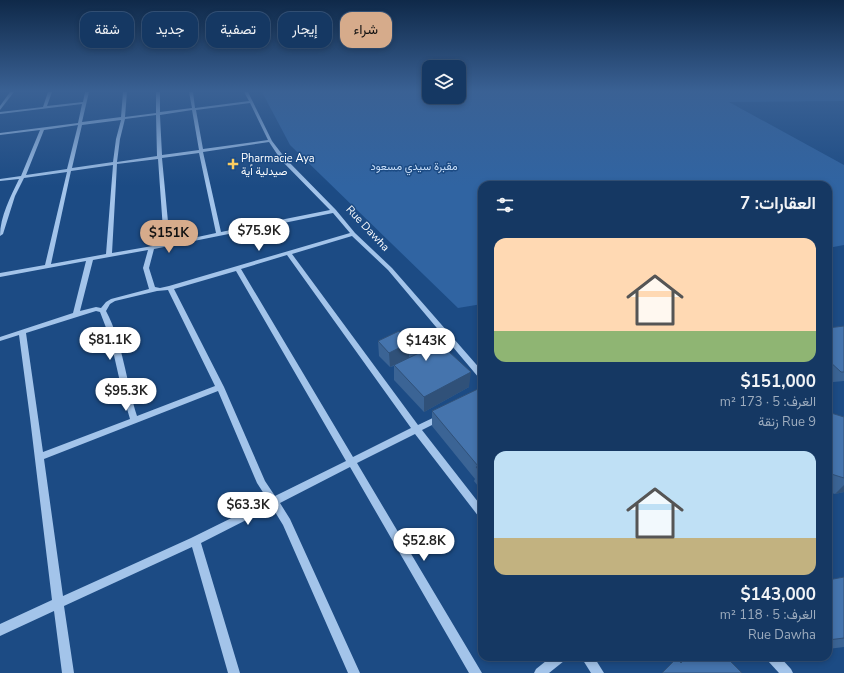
<!DOCTYPE html>
<html lang="ar">
<meta charset="utf-8">
<style>
body{margin:0;font-family:"Nunito Sans",Vazirmatn,sans-serif;background:#22436c;color:#f1f3f6;direction:rtl;height:100vh;display:flex;flex-direction:column;font-size:15px;white-space:nowrap}
*{box-sizing:border-box;margin:0}
p{font-size:13px;color:#9dacbe}
.icon{flex:none;width:22px;height:22px;fill:none;stroke:currentColor;stroke-width:2;stroke-linecap:round;stroke-linejoin:round}
.map{position:relative;flex:1;overflow:hidden;direction:ltr}
.panel{position:absolute;left:478px;top:181px;width:354px;height:480px;display:flex;flex-direction:column;background:#153863;border-radius:12px;box-shadow:0 2px 6px #0003,0 0 0 1px #345278;direction:rtl}
.panel>*{flex:none}
.top-card{position:absolute;left:12px;top:12px;width:380px;height:36px;direction:rtl;display:flex;gap:8px}
.tools{position:absolute;left:422px;top:60px;display:grid;gap:8px}
.tools a{display:grid;place-items:center;width:44px;height:44px;border-radius:8px;background:#153863;box-shadow:0 2px 6px #0003,0 0 0 1px #345278;font-size:20px}
.price{position:absolute;translate:-50% -34px;padding:0 9px;border-radius:14px;background:#fff;color:#222;font-size:13px;line-height:26px;filter:drop-shadow(0 1px 2px #0008)}
.price::after{content:'';position:absolute;left:50%;top:24px;width:12px;height:9px;margin-left:-6px;background:inherit;clip-path:polygon(0 0,100% 0,50% 100%)}
.price.selected{background:#d6ab8b;color:#111}
ul{padding:0;list-style:none}
li{display:grid;align-content:center;gap:8px;height:212px;padding:0 16px}
li span{display:grid;place-items:center;height:124px;border-radius:12px;color:#555}
li>.icon{margin-inline-start:auto}
span .icon{width:72px;height:72px;fill:#fffc;stroke-width:1}
li b{font-size:17px}
h2{display:flex;justify-content:space-between;align-items:center;height:48px;padding:0 16px;font-size:17px}
.chip{padding:0 14px;border-radius:12px;background:#153863;box-shadow:0 2px 6px #0003,0 0 0 1px #345278;font-size:14px;line-height:36px}
.chip.selected{background:#d6ab8b;color:#111}
.map>svg:first-child{display:block}
.green{fill:#3064a2}
.lines{fill:none;stroke-linecap:round;stroke-linejoin:round}
.minor{fill:#a3c4ea;fill-rule:evenodd}
.wall{fill:#3b6495}
.shaded-wall{fill:#305179}
.building{fill:#4574ad;stroke:#305179}
.poi-dot{fill:#fbcd61;stroke:#1c4b84;stroke-width:1.5}
.labels{text-anchor:middle;stroke-width:3;stroke-linejoin:round;paint-order:stroke}
.far-poi-label{font-size:11px;fill:#fff;stroke:#1c4b84;text-anchor:start}
.far-park-label{font-size:11px;fill:#c8def8;stroke:#1c4b84}
.far-street-label{font-size:11px;fill:#fff;stroke:#1c4b84}
</style>
<div class="map">
<svg width="844" height="673" viewBox="0 0 844 673">
<rect width="100%" height="100%" fill="#1c4b84"/>
<path class="green" d="M262 92H429V97H459V92H844V101L729 102 844 165V245L828 248V185H482V304L458 308 290 145Z"/>
<g class="lines">
<g class="minor">
<path d="M10 92H14L0 110V106Z"/>
<path d="M48 92H52L47 106 83 102 85 92H89L82 122 121 117 123 92H127L125 117 156 113V92H160V112L192 108 189 92H193L195 108 249 101 244 92H248L272 141 285 158 336 210 355 233 392 268 482 371V379L479 378 388 270 352 236 292 254 418 425 439 415 442 416 443 418 442 420 422 430 482 507V518L479 517 415 434 357 463 482 673H469L350 467 280 503 290 519 360 673H348L283 525 272 507 201 543 240 673H228L192 547 64 606 74 673H62L54 611 0 636V624L52 600 30 418 19 335 0 341V337L73 313 86 261 0 277V273L45 265 67 172 24 178 15 196 3 234 0 236C0 216 11 196 19 179L0 181V179L21 176 40 130 0 135V133L78 123 82 104 0 114V112L43 107ZM250 103 268 140 203 149 196 110ZM192 110 199 150 162 155 160 115ZM156 115 157 156 117 162 120 139 125 119ZM121 120 116 139 113 162 72 168 82 125ZM78 125 67 169 26 175 44 130ZM269 142 281 160 330 210 221 232 203 152ZM199 153 216 233 170 243 162 158ZM158 159 164 244 112 253 117 164ZM113 165 106 254 51 264 71 171ZM333 213 350 233 169 286 160 288 155 287 149 268 154 249ZM148 250 143 268 149 289 111 299 106 302 101 308 96 307 80 311 93 260ZM287 255 411 428 353 457 241 269ZM236 271 346 461 275 496 265 481 224 387 174 289ZM168 290 215 386 137 416C126 381 123 343 106 311L110 304 115 301 157 291ZM96 311 100 312 110 338 123 395 130 419 43 452 26 333ZM218 391 257 483 268 500 191 538 63 596 44 459Z"/>
<path d="M551 657H566L564 661 549 673H534L536 669Z"/>
<path d="M581 657H594L604 673H591Z"/>
<path d="M766 657H780L791 669 793 673H779L768 661Z"/>
</g>
</g>
<g class="wall">
<path d="M844 326V381L833 382 828 377V328Z"/>
<path d="M406 338 469 387 424 412 394 380V366L390 367 379 356 378 341Z"/>
<path d="M482 387V491L474 481 475 479 432 426V411Z"/>
<path d="M828 412 844 417V492L835 494 828 492Z"/>
<path d="M844 577V647L828 649V580Z"/>
</g>
<g class="shaded-wall">
<path d="M409 343V358L390 367 389 353Z"/>
<path d="M471 372 469 387 424 412V397Z"/>
<path d="M844 485V492L835 494Z"/>
</g>
<g class="building">
<path d="M844 326V372H841L828 360V328Z"/>
<path d="M424 329 471 372 424 397 394 365 419 353 409 343 389 353 378 341 399 331 406 338Z"/>
<path d="M482 387V474L476 467 478 466 432 411Z"/>
<path d="M828 412 844 417V478L828 473Z"/>
<path d="M844 577V638L828 640V580Z"/>
<path d="M687 657H726L742 673H662L677 658 681 663Z"/>
</g>
<linearGradient id="sky" x2="0" y2="1"><stop stop-color="#0f2949"/><stop offset="0.49" stop-color="#3a6194"/><stop offset="1" stop-color="#3a6194" stop-opacity="0"/></linearGradient>
<rect width="844" height="186" fill="url(#sky)"/>
<path class="poi-dot" d="M231 158h4v4h4v4h-4v4h-4v-4h-4v-4h4z"/>
<g class="labels">
<g class="far-poi-label">
<text x="241" y="162">Pharmacie Aya<tspan x="241" dy="13">صيدلية اًية</tspan></text>
</g>
<g class="far-park-label">
<text x="414" y="170">مقبرة سيدي مسعود</text>
</g>
<g class="far-street-label">
<text transform="translate(368 228) rotate(47)" y="4">Rue Dawha</text>
</g>
</g>
</svg>
<div class="tools">
<a><svg class="icon" aria-label="layers" viewBox="0 0 24 24"><path d="M12 4l9 5-9 5-9-5zM3 14l9 5 9-5"/></svg></a>
</div>
<b class="price" style="left:259px;top:252px">$75.9K</b>
<b class="price selected" style="left:169px;top:254px">$151K</b>
<b class="price" style="left:110px;top:361px">$81.1K</b>
<b class="price" style="left:426px;top:362px">$143K</b>
<b class="price" style="left:126px;top:412px">$95.3K</b>
<b class="price" style="left:248px;top:526px">$63.3K</b>
<b class="price" style="left:424px;top:562px">$52.8K</b>
<div class="top-card">
<a class="chip selected">شراء</a>
<a class="chip">إيجار</a>
<a class="chip">تصفية</a>
<a class="chip">جديد</a>
<a class="chip">شقة</a>
</div>
<section class="panel">
<h2>العقارات: 7<svg class="icon" aria-label="filters" viewBox="0 0 24 24"><path d="M4 7h16M4 17h16"/><circle cx="9" cy="7" r="2"/><circle cx="15" cy="17" r="2"/></svg></h2>
<ul>
<li><span style="background:linear-gradient(#ffd9b3 75%,#8fb573 0)"><svg class="icon" aria-label="home" viewBox="0 0 24 24"><path d="M3 11l9-7 9 7M6 9v11h12V9"/></svg></span><div><b>$151,000</b><p>الغرف: 5 · 173 m²</p><p>Rue 9 زنقة</p></div></li>
<li><span style="background:linear-gradient(#bfe0f5 70%,#c2b280 0)"><svg class="icon" aria-label="home" viewBox="0 0 24 24"><path d="M3 11l9-7 9 7M6 9v11h12V9"/></svg></span><div><b>$143,000</b><p>الغرف: 5 · 118 m²</p><p>Rue Dawha</p></div></li>
</ul>
</section>
</div>
